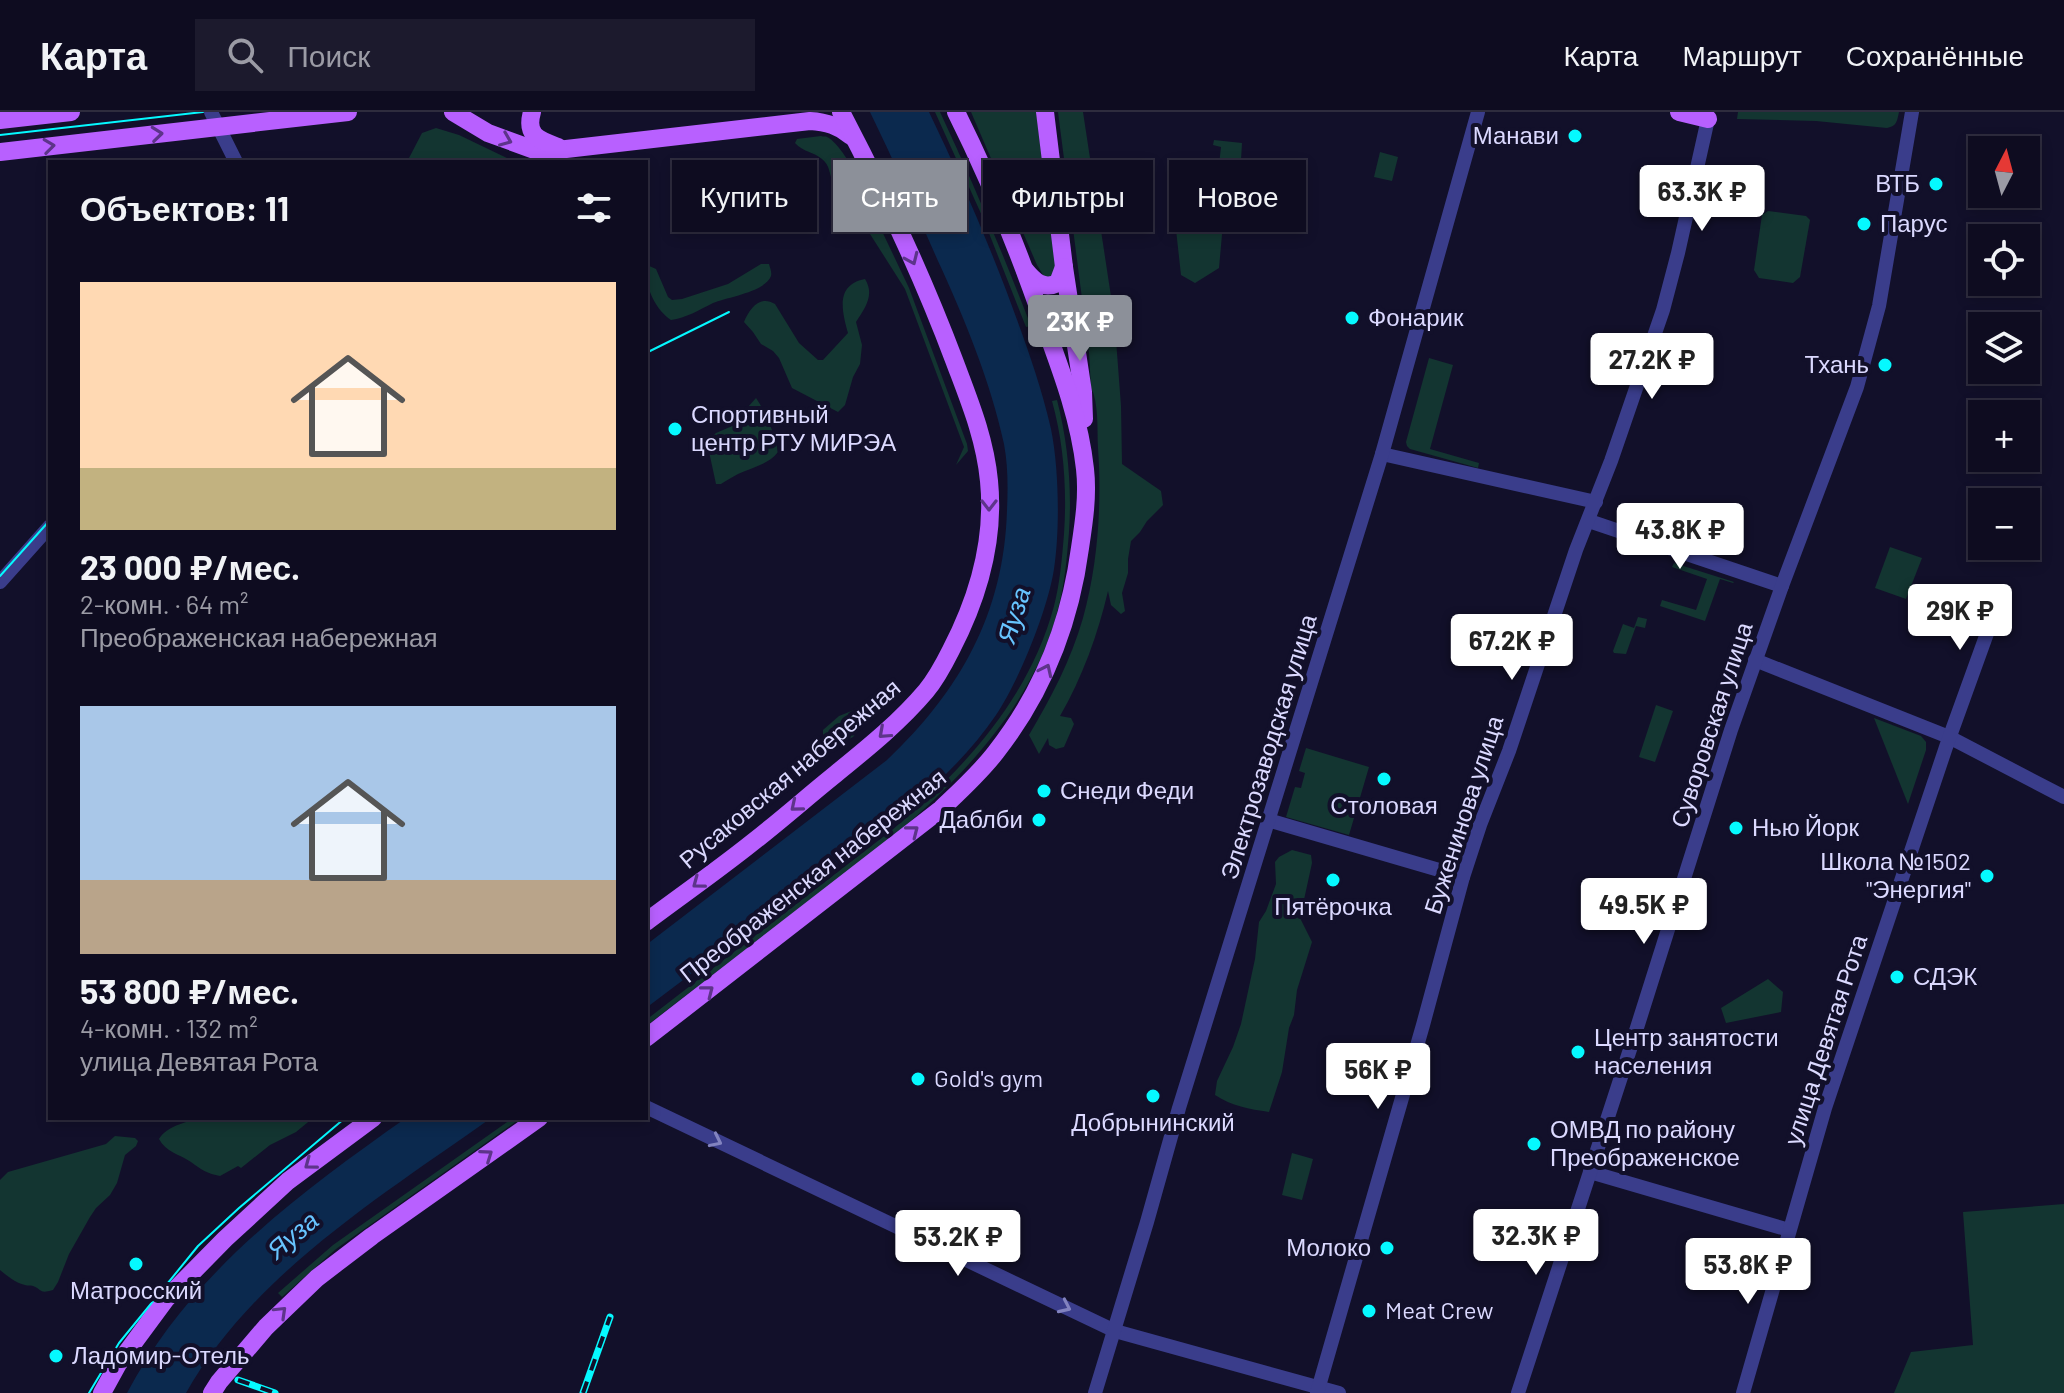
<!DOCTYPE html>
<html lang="ru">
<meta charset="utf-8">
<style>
body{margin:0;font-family:Barlow,sans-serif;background:#1c1a2d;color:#f1f3f6;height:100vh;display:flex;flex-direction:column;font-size:30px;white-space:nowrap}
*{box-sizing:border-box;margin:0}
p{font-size:26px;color:#9b9ba5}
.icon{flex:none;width:44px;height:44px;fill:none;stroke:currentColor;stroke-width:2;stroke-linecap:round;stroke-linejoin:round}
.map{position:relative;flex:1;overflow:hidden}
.panel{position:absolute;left:48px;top:48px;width:600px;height:960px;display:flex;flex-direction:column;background:#0e0c20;border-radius:0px;box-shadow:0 4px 12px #0003,0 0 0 2px #2e2c3e}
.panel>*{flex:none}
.top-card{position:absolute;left:672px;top:48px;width:760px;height:72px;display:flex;gap:16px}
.needle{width:52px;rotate:6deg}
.buttons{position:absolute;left:1968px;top:24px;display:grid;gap:16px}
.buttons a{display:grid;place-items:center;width:72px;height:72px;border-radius:0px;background:#0e0c20;box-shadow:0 4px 12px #0003,0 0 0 2px #2e2c3e;font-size:40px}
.price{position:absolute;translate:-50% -68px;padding:0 18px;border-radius:8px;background:#fff;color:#222;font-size:26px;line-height:52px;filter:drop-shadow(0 2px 4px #0008)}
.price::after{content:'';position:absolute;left:50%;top:48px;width:24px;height:18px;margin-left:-12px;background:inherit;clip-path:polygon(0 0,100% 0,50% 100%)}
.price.active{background:#8c9099;color:#fff}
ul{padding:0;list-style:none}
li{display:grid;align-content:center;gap:16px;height:424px;padding:0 32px}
li span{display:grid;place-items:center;height:248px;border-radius:0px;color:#555}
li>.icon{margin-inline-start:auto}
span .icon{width:144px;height:144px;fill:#fffc;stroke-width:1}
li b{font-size:34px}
h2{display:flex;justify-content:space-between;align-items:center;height:96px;padding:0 32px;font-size:34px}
.pill{padding:0 28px;border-radius:0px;background:#0e0c20;box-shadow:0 4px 12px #0003,0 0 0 2px #2e2c3e;font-size:28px;line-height:72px}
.pill.active{background:#8c9099;color:#fff}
header{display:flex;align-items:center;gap:48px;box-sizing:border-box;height:112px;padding:0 40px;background:#0e0c20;border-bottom:2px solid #2e2c3e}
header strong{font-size:38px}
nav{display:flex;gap:44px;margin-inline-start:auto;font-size:28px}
.search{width:560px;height:72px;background:#1c1a2d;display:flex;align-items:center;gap:20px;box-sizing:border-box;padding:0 28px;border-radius:0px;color:#9b9ba5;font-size:30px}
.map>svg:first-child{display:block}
.green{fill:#133531}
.water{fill:#0b294e}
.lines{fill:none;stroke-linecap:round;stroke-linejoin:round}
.minor{stroke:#3a3d8b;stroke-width:14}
.major{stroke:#b860ff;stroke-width:18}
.tram{stroke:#05f9ff;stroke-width:2}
.rail-casing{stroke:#05f9ff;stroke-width:7}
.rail{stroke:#12102a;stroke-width:4;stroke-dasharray:12;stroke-linecap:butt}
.oneway{stroke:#5d348a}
.oneway2{stroke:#8283bf}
.poi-dot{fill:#05f9ff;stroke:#12102a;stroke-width:3}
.labels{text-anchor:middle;stroke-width:8;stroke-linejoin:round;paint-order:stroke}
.poi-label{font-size:24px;fill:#dbd9ff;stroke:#12102a;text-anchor:start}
.street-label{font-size:24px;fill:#dbd9ff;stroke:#12102a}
.water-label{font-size:26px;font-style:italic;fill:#67c4ff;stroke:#12102a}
</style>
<header>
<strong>Карта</strong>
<div class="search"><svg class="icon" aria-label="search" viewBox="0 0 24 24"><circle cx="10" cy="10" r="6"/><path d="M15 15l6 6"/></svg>Поиск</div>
<nav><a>Карта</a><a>Маршрут</a><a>Сохранённые</a></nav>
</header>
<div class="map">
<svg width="2064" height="1281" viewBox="0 0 2064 1281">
<rect width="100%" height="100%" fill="#12102a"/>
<g class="green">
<path d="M935 0H940C973 70 1003 142 1031 214L1026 215 983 106Z"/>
<path d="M971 0H1036L1056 155 1055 165 1045 166 1037 153Z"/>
<path d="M1058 0H1083L1112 191 1115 193 1114 201 1121 294 1122 352 1161 379 1163 393 1147 409 1140 420 1131 429 1128 447V461L1122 481 1125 499 1121 502 1111 493 1108 479C1098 522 1082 566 1060 604L1071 606 1074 612 1064 635 1056 637 1049 633 1048 626 1039 642 1029 623C1051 586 1071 548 1083 506 1098 452 1102 391 1098 336 1097 317 1099 292 1091 275L1089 241Z"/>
<path d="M1738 0H1899C1897 9 1897 14 1887 16L1816 9 1737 7Z"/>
<path d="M436 16 459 23 515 50H410L409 46 422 21Z"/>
<path d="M821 24C823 25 826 24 827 25 842 31 876 92 868 107 865 115 855 119 848 121L844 118C852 98 841 87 833 70 829 62 830 53 822 47 814 40 803 40 795 31L797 27Z"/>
<path d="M1214 28 1242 31 1241 48 1256 50 1255 57 1219 53 1221 35 1213 33Z"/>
<path d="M1380 40 1398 45 1392 69 1374 65Z"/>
<path d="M1177 61C1190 62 1208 60 1219 67H1227L1219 156 1195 171 1181 163 1170 63 1175 64Z"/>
<path d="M1768 99 1806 104 1810 108 1800 165 1793 171 1759 166 1754 158 1762 103Z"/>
<path d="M880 115 909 176 967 332 968 339 956 353 964 335 905 177 870 122Z"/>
<path d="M761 152H769C770 156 772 160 771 164 765 180 727 185 713 191 699 198 686 206 671 208 654 196 644 173 647 153L656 157 668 185 672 188 682 187 728 172Z"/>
<path d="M865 167C875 183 865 196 856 210L862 233 860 252 853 265 845 293 838 300 792 276 779 246 773 239 761 232 753 220 744 210C750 196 760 183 775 192L799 231 818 248H823L848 221C842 199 835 173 865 167Z"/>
<path d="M1429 246 1453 253 1430 337 1479 351 1478 356 1410 337 1407 334 1406 330Z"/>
<path d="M756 286C765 299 776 324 778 340 768 353 752 355 738 362 732 365 726 369 721 372H716L708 335 709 327 716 321 730 315Z"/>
<path d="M1057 288C1068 330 1072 376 1069 420 1067 445 1065 469 1059 493 1037 587 967 661 896 722L646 914V908L892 718C964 657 1029 587 1054 494 1060 471 1062 446 1064 422 1067 378 1064 332 1052 289Z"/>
<path d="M1890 435 1922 446 1906 487 1875 476Z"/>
<path d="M1674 451 1734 470 1733 471 1720 467 1705 509 1660 494 1662 488 1696 498 1707 467 1672 455Z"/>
<path d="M1638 505 1647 507 1645 516 1636 514 1626 542 1614 541 1613 539 1623 512 1634 516Z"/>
<path d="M874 590 878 594 853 625 840 632 823 625V618L839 604Z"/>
<path d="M1656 593 1673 599 1655 650 1639 645Z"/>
<path d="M1874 606 1921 624 1926 630V638L1908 692Z"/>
<path d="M1306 636 1369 655 1349 723 1286 705 1295 675 1301 676 1305 661 1299 659Z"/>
<path d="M1292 738 1311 743 1312 751 1300 806 1312 830 1297 878 1294 903 1289 916 1282 960 1269 1000C1249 997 1232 994 1215 983L1217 969 1233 935 1241 912 1255 847 1259 810 1266 799 1276 772 1275 750 1279 745Z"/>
<path d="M1768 867 1783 880 1781 900 1726 911 1721 896Z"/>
<path d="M199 1006H313L296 1020 270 1033 241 1056 238 1054 220 1064C208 1062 200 1057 191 1050 179 1042 166 1040 159 1027 167 1014 184 1011 199 1006Z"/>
<path d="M513 1006H521L336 1137 282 1185 278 1181 333 1133Z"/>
<path d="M115 1024 135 1026 138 1029 136 1034 125 1043 117 1071 110 1083 96 1096 90 1105 69 1142 58 1170 53 1178C39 1182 43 1178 33 1174 30 1173 28 1174 25 1173 16 1171 7 1164 0 1158V1068L8 1060 106 1032Z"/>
<path d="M1292 1041 1313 1047 1302 1088 1282 1083Z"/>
<path d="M2064 1092V1281H1894L1911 1240 1973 1233 1963 1100Z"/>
</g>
<g class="water">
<path d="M870 0H929C957 58 983 118 1006 178 1023 224 1040 269 1051 317 1059 356 1060 417 1054 457 1048 497 1019 569 996 603 969 643 932 677 895 708L646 896V833L887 648C960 579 1004 501 1007 398 1008 376 1008 353 1004 332 991 271 964 205 938 149 916 99 894 49 870 0Z"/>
<path d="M406 1006H491C383 1083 253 1162 186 1281H127C190 1162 298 1082 406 1006Z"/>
</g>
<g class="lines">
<g class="minor">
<path d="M211 0 236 50"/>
<path d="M1382 342 1596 390"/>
<path d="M1589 409 1782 474"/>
<path d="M0 470 50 414"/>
<path d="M1755 548 1949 625 2064 685"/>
<path d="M1268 708 1463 765"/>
<path d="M646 995 1115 1219 1339 1281"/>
<path d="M1590 1060 1789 1118"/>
<path d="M1095 1281 1147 1110 1179 996 1382 342 1478 0"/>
<path d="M1317 1281 1423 913 1463 765 1480 713 1509 639 1576 438 1611 349 1663 198 1678 141 1708 7"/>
<path d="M1518 1281 1635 922 1731 618 1782 474 1857 275 1879 194 1912 0"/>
<path d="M1743 1281 1825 996 1946 635 1994 502"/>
</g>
<g class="major">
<path d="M453 0 488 21 540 40 810 9C827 10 839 14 851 24"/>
<path d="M532 0C525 24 539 28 558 35"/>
<path d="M1045 0 1064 155 1083 280 1084 307"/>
<path d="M1679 0 1708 7"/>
<path d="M0 8 71 0"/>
<path d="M0 40 348 0"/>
<path d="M1025 158C1034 169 1043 178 1058 171L1064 155"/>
<path d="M646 810C682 783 718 758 753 730 780 709 806 686 832 665 865 638 898 612 926 579 936 567 944 552 951 538 978 486 995 429 989 369 985 326 969 288 954 248 922 163 883 80 841 0"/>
<path d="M646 926 941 697C960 679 980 661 996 640 1043 580 1070 511 1080 436 1084 410 1088 383 1085 357 1079 301 1057 248 1038 195 1015 130 987 62 956 0"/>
<path d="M102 1281 118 1252 166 1187 225 1127 288 1069 373 1006"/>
<path d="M212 1281 219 1270 266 1215 317 1166 372 1124 539 1006"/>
</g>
<g class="tram">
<path d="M0 23 203 0"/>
<path d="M646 241 729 200"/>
<path d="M0 464 50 408"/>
<path d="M89 1281 119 1231 198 1134 239 1096 345 1006"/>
</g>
<g class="rail-casing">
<g id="rail">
<path d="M238 1268 275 1281"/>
<path d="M583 1281 610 1205"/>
</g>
</g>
<use href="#rail" class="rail"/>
</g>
<defs><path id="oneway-chevron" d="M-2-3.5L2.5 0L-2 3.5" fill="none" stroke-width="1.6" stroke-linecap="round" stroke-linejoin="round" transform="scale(2)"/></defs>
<g class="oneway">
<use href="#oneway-chevron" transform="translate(157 22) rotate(-6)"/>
<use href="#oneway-chevron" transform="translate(506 28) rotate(22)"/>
<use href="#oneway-chevron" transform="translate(49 34) rotate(-7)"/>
<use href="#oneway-chevron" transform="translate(912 147) rotate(66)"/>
<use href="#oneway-chevron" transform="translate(989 393) rotate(90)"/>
<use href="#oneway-chevron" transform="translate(1046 558) rotate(-65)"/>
<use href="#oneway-chevron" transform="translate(884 621) rotate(138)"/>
<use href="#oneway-chevron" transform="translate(796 694) rotate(140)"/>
<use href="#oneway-chevron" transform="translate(913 719) rotate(-38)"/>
<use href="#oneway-chevron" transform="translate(698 771) rotate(143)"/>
<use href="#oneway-chevron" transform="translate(708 879) rotate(-38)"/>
<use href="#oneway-chevron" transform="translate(487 1043) rotate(-35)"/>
<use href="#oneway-chevron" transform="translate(310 1052) rotate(143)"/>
<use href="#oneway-chevron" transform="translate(281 1200) rotate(-44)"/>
</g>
<g class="oneway2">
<use href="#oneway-chevron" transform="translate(716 1029) rotate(26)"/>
<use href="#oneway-chevron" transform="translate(1065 1195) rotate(25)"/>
</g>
<g class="poi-dot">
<circle cx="1575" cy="24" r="8"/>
<circle cx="1936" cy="72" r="8"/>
<circle cx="1864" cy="112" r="8"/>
<circle cx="1352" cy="206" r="8"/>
<circle cx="1885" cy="253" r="8"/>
<circle cx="675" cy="317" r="8"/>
<circle cx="1384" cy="667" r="8"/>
<circle cx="1044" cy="679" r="8"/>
<circle cx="1039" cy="708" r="8"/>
<circle cx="1736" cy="716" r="8"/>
<circle cx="1987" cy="764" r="8"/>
<circle cx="1333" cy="768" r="8"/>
<circle cx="1897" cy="865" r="8"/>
<circle cx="1578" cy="940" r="8"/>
<circle cx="918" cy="967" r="8"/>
<circle cx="1153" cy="984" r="8"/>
<circle cx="1534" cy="1032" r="8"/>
<circle cx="1387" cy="1136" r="8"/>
<circle cx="136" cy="1152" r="8"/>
<circle cx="1369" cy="1199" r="8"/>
<circle cx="56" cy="1244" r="8"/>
</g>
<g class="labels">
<g class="poi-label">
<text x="1559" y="32" text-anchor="end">Манави</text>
<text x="1920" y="80" text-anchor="end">ВТБ</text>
<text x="1880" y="120">Парус</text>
<text x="1368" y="214">Фонарик</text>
<text x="1869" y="261" text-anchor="end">Тхань</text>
<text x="691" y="311">Спортивный<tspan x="691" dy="28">центр РТУ МИРЭА</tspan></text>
<text x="1060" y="687">Снеди Феди</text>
<text x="1384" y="702" text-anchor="middle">Столовая</text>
<text x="1023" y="716" text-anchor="end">Даблби</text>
<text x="1752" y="724">Нью Йорк</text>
<text x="1971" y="758" text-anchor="end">Школа №1502<tspan x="1971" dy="28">"Энергия"</tspan></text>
<text x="1333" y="803" text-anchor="middle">Пятёрочка</text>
<text x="1913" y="873">СДЭК</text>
<text x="1594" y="934">Центр занятости<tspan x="1594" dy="28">населения</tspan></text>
<text x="934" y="975">Gold's gym</text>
<text x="1153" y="1019" text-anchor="middle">Добрынинский</text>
<text x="1550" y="1026">ОМВД по району<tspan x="1550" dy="28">Преображенское</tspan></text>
<text x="1371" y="1144" text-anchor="end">Молоко</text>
<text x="136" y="1187" text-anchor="middle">Матросский</text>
<text x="1385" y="1207">Meat Crew</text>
<text x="72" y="1252">Ладомир-Отель</text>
</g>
<g class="street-label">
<text transform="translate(1712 613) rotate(-72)" y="8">Суворовская улица</text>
<text transform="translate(1269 635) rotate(-73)" y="8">Электрозаводская улица</text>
<text transform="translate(790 662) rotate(-40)" y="8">Русаковская набережная</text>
<text transform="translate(1464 703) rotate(-72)" y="8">Буженинова улица</text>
<text transform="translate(813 764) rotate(-38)" y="8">Преображенская набережная</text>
<text transform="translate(1826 928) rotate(-72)" y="8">улица Девятая Рота</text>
</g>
<g class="water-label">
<text transform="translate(1014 503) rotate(-73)" y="9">Яуза</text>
<text transform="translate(293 1123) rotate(-40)" y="9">Яуза</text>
</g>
</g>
</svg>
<div class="buttons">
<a><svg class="needle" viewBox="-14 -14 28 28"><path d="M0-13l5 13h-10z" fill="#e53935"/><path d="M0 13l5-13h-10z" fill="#9b9ba5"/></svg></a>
<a><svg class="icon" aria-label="locate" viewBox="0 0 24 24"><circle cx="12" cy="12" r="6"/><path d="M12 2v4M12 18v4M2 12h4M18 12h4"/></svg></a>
<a><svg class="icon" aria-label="layers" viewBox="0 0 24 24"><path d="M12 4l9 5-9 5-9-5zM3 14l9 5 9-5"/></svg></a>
<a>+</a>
<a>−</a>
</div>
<b class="price" style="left:1702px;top:121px">63.3K ₽</b>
<b class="price active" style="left:1080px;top:251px">23K ₽</b>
<b class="price" style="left:1652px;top:289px">27.2K ₽</b>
<b class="price" style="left:1680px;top:459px">43.8K ₽</b>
<b class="price" style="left:1960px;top:540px">29K ₽</b>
<b class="price" style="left:1512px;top:570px">67.2K ₽</b>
<b class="price" style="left:1644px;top:834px">49.5K ₽</b>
<b class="price" style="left:1378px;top:999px">56K ₽</b>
<b class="price" style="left:1536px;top:1165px">32.3K ₽</b>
<b class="price" style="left:958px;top:1166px">53.2K ₽</b>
<b class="price" style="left:1748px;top:1194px">53.8K ₽</b>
<div class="top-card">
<a class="pill">Купить</a>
<a class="pill active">Снять</a>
<a class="pill">Фильтры</a>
<a class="pill">Новое</a>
</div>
<section class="panel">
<h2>Объектов: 11<svg class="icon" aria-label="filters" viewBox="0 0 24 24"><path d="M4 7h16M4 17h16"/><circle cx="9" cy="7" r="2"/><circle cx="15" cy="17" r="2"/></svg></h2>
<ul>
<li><span style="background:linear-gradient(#ffd9b3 75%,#c2b280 0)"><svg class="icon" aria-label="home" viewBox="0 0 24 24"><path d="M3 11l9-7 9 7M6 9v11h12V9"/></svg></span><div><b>23 000 ₽/мес.</b><p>2-комн. · 64 m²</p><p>Преображенская набережная</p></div></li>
<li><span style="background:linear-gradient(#a9c7e8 70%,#b9a48a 0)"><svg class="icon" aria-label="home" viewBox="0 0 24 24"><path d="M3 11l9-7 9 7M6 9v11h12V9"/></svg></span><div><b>53 800 ₽/мес.</b><p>4-комн. · 132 m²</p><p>улица Девятая Рота</p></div></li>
</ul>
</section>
</div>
